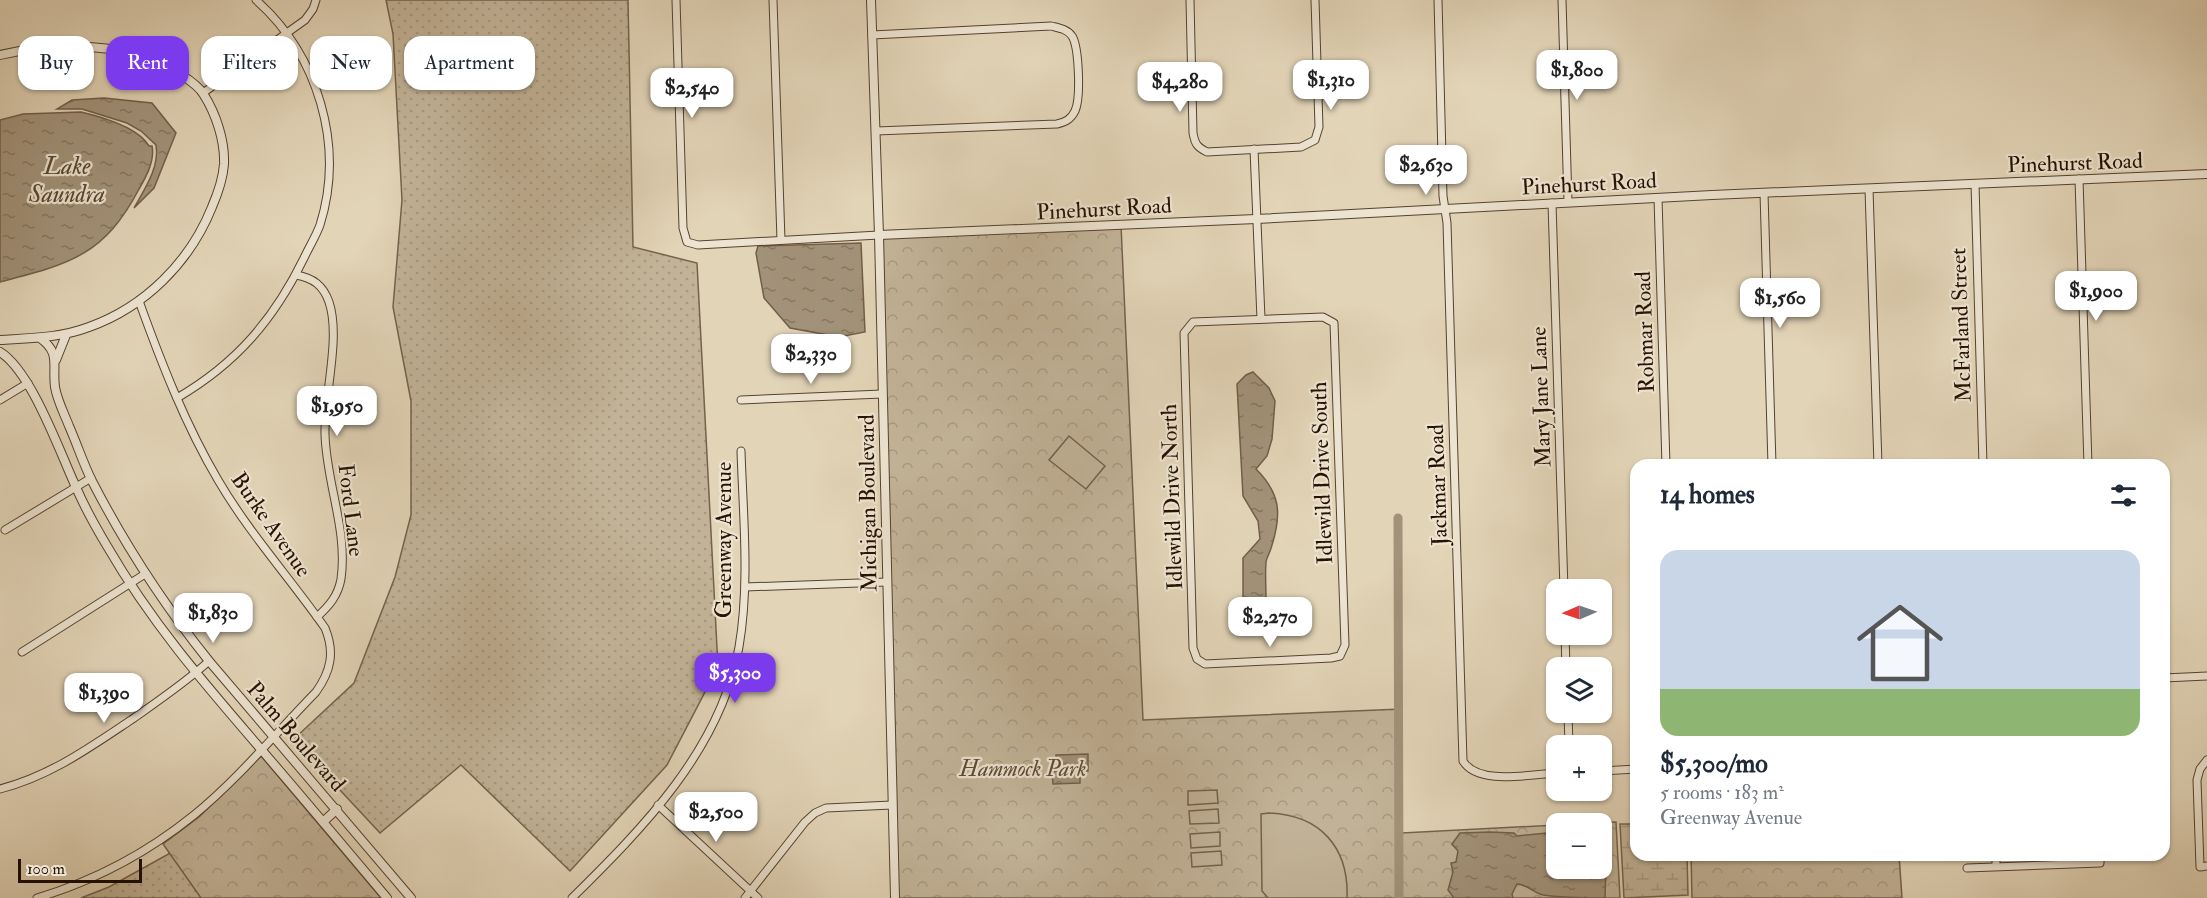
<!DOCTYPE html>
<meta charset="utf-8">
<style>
body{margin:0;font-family:"IM FELL Double Pica",serif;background:#f2f2f3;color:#1f2937;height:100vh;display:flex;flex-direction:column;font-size:22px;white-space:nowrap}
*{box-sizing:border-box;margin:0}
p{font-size:20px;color:#747a83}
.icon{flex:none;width:33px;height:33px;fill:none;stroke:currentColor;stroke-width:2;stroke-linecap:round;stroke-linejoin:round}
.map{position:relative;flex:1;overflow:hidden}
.sheet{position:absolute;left:1630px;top:459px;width:540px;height:402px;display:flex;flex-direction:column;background:#fff;border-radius:18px;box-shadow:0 2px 4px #0004}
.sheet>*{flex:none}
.banner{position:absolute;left:18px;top:36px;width:570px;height:54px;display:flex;gap:12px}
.needle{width:39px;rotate:268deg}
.buttons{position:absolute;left:1546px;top:579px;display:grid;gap:12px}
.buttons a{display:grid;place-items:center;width:66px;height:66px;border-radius:12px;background:#fff;box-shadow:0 2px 4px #0004;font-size:30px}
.scale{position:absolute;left:18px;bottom:15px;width:124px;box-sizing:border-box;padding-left:6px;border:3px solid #271100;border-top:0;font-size:16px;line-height:21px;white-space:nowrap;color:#271100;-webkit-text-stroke:4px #ece3d0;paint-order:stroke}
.price{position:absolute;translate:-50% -51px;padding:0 14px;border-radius:12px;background:#fff;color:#222;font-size:20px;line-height:39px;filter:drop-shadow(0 2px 3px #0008)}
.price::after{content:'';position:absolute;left:50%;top:36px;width:18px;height:14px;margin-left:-9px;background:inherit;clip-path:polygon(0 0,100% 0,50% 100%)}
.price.selected{background:#7c3aed;color:#fff}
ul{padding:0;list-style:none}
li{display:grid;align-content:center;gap:12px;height:318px;padding:0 30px}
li+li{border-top:2px solid #e0e1e3}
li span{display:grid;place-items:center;height:186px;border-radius:18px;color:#555}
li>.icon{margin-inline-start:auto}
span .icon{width:108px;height:108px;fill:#fffc;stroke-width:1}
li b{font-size:26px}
h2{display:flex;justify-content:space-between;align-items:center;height:72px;padding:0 30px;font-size:26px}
.pill{padding:0 21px;border-radius:18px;background:#fff;box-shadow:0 2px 4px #0004;font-size:21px;line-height:54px}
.pill.selected{background:#7c3aed;color:#fff}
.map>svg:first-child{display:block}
.grass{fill:url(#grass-dots);stroke:#74624c;stroke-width:1.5}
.wetland{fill:url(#wetland-marsh);stroke:#74624c;stroke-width:1.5}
.park{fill:url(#park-crowns);stroke:#74624c;stroke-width:1.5}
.pitch{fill:#c2b398;stroke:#74624c;stroke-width:1.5}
.water{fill:url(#water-ripples);stroke:#715e49;stroke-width:1.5}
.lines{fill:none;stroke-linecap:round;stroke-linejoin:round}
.canal{stroke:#a29279;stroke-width:9}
.minor-casing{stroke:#56422e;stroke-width:9}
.tertiary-casing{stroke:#56422e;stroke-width:10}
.minor{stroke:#ece3d0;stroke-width:7}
.tertiary{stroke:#ece3d0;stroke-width:8}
.labels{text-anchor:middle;stroke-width:4.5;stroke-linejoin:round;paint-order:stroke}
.street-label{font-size:22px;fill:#271100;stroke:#ece3d0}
.park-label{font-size:22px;font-style:italic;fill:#5d4a35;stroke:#ece3d0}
.water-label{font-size:24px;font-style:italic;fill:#584530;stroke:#ece3d0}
</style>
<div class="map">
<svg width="2207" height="898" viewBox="0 0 2207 898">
<defs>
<pattern id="grass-dots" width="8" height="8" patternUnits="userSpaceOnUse" patternTransform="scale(1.5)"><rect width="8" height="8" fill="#c2b398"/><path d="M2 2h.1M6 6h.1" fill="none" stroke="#a79981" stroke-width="1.8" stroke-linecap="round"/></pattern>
<pattern id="wetland-marsh" width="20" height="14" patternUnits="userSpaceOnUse" patternTransform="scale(1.5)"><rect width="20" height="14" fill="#c2b398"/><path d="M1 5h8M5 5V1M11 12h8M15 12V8" fill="none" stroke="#a79981"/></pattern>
<pattern id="park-crowns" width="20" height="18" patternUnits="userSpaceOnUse" patternTransform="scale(1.5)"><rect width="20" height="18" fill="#c2b398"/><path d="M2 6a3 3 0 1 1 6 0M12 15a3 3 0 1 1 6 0" fill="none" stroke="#a79981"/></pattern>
<pattern id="water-ripples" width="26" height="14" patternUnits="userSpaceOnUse" patternTransform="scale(1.5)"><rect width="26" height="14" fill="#a29279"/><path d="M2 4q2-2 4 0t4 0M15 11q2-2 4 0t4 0" fill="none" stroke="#847661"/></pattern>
</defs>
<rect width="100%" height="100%" fill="#e2d4b7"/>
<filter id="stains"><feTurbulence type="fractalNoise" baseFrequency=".00333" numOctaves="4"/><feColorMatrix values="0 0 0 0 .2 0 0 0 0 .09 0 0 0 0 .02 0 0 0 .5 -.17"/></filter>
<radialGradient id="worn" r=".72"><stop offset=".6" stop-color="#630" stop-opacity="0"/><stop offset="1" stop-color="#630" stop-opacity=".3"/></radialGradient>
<g class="grass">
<path d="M386 0H628L633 247 697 263 718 667 667 765 570 871 461 765 380 833 326 775 295 738 354 683 395 577 411 515V401L393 307 402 200 393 34Z"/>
<path d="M199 837 220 898H81L109 887Z"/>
</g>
<path class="wetland" d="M1620 824H1636V855H1687L1688 895 1624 898Z"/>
<g class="park">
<path d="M1121 225 1143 720 1401 709 1402 833 1557 825V868H1602V824L1594 823 1616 822 1620 898H898L879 235Z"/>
<path d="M261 756 381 898H201L163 844 199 817Z"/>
<path d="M1691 855H1899L1902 898H1692Z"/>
</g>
<g class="pitch">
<path d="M1069 436 1105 466 1086 489 1049 460Z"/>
<path d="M1217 790 1218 803 1188 805V791Z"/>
<path d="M1218 809 1219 823 1190 824 1189 811Z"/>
<path d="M1269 813C1320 815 1349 847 1347 898H1268L1262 891 1261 814Z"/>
<path d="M1220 832V846L1191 848 1190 834Z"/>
<path d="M1221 851 1222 865 1192 867 1191 853Z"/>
</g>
<g class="water">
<path d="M104 98 152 103 176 133 154 188 134 208C144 190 160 167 156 145L141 131 127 123 82 109H57L72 100Z"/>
<path d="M81 112C102 117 138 127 149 146H152C155 161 146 177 139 189 104 256 69 264 0 282V120L23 114Z"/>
<path d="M861 243 865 332 839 337 790 328 764 298 756 253 758 246Z"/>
<path d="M1253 372 1269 388 1275 401 1272 439 1267 456 1256 469C1280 493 1282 513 1272 545 1271 551 1267 556 1266 562 1265 574 1266 587 1266 600L1243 597V558L1260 539 1258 521 1243 496 1237 384 1246 375Z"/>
<path d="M1088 754V771H1080V783L1053 784 1052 772 1057 771 1056 755Z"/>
<path d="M1490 832 1514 833 1517 836 1557 832V868H1602V850L1606 868 1605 898C1584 898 1563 898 1543 895 1533 893 1527 884 1517 884L1512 894 1513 898H1454L1448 890 1453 872 1451 863 1456 862 1458 851 1452 844 1460 833Z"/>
</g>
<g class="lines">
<path class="canal" d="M1398 518 1399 898"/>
<g class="minor-casing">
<g id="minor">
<path d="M676 0 683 228 687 242 698 245 879 235"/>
<path d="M773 0 781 240"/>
<path d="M1190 0 1193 133C1195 144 1197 147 1207 152L1301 147 1315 140 1319 127 1315 0"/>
<path d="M1438 0 1443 196 1447 223 1463 761C1478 786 1531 774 1557 773"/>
<path d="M1562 0 1568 202"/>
<path d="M872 35 1051 26C1059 28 1067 29 1072 36 1079 47 1081 98 1075 111 1071 119 1066 122 1057 124L876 131"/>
<path d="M203 93 305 20 313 9 316 0"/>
<path d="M1254 149 1261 319"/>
<path d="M2079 179 2088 465"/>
<path d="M1975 184 1983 465"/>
<path d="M1869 189 1878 465"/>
<path d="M1764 193 1772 465"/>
<path d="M1658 198 1666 465"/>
<path d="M1552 203 1564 590"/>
<path d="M296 275C313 278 323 285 329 302 341 338 324 394 325 434 326 482 348 530 341 579 338 596 329 606 317 617"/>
<path d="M1323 317 1334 323 1345 645 1340 656 1331 658 1205 664 1197 659 1193 648 1184 333 1193 322Z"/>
<path d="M177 398C237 363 274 319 304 258 309 247 316 236 320 225 345 145 318 55 256 0"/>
<path d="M0 400 28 383"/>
<path d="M741 400 882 394"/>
<path d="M5 530 91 478"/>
<path d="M745 587 887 582"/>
<path d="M1565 634 1566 668"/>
<path d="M22 652 145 574"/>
<path d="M2164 678 2207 676"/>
<path d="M1568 712 1569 746"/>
<path d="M2207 760 2200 769 2197 780 2200 867 2207 866"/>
<path d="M1602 771 1636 769"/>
<path d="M0 789C50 776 89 748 131 720 158 701 185 683 209 661"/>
<path d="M658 805 758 898"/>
<path d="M1996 855V866"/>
<path d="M1967 868 2100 863V855"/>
<path d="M37 898C94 881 147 853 194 815 238 779 276 733 316 692 331 671 335 652 325 628 290 578 249 533 218 480 185 424 161 362 139 301"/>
<path d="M572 898C643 828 721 749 739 647 750 583 743 515 741 451"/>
<path d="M745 898 805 822 815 813 826 808 892 805"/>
</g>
</g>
<g class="tertiary-casing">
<g id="tertiary">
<path d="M871 0 879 235 895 898"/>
<path d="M0 55C55 42 132 41 180 74 188 79 199 86 204 95 216 114 225 141 224 164 223 179 218 193 212 207 190 262 145 307 89 327 60 338 31 338 0 340"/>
<path d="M879 235 1256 219 1712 195 2207 174"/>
<path d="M40 338C61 353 52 365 55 387 57 400 64 413 69 426 77 444 83 463 92 481 125 545 164 605 209 661L411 898"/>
<path d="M0 352C31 371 59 450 75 485 84 506 95 526 107 546 151 622 203 682 260 748 303 798 345 848 387 898"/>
<path d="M56 360 66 335"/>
<path d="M323 822 337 809"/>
</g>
</g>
<use href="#minor" class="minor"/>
<use href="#tertiary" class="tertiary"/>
</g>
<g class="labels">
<g class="street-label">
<text transform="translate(2075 162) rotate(-2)" y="8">Pinehurst Road</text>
<text transform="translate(1589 183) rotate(-3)" y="8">Pinehurst Road</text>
<text transform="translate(1104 208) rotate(-3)" y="8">Pinehurst Road</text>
<text transform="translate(1960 325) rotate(-92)" y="8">McFarland Street</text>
<text transform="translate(1644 332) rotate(-92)" y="8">Robmar Road</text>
<text transform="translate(1540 397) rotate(-92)" y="8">Mary Jane Lane</text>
<text transform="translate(1321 473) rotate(-92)" y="8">Idlewild Drive South</text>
<text transform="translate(1437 485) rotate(-92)" y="8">Jackmar Road</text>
<text transform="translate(1171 497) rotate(-92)" y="8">Idlewild Drive North</text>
<text transform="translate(867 503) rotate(-91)" y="8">Michigan Boulevard</text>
<text transform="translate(352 510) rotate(83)" y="8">Ford Lane</text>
<text transform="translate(272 524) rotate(55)" y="8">Burke Avenue</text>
<text transform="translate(723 540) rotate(-90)" y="8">Greenway Avenue</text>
<text transform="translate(297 736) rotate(49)" y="8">Palm Boulevard</text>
</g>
<g class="park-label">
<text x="1023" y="776">Hammock Park</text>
</g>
<g class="water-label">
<text x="67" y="174">Lake<tspan x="67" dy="28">Saundra</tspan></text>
</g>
</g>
<rect width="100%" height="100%" filter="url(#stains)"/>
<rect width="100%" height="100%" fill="url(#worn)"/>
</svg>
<div class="buttons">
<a><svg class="needle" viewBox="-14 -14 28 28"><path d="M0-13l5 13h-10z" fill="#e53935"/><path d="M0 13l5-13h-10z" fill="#747a83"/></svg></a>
<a><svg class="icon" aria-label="layers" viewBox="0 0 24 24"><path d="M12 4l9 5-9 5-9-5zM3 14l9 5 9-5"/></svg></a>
<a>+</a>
<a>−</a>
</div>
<div class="scale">100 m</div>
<b class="price" style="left:1577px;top:101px">$1,800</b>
<b class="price" style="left:1331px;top:111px">$1,310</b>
<b class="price" style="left:1180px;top:113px">$4,280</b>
<b class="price" style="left:692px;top:119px">$2,540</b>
<b class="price" style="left:1426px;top:196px">$2,630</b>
<b class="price" style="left:2096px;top:322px">$1,900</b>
<b class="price" style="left:1780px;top:329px">$1,560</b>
<b class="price" style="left:811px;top:385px">$2,330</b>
<b class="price" style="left:337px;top:437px">$1,950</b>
<b class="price" style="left:213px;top:644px">$1,830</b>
<b class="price" style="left:1270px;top:648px">$2,270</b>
<b class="price selected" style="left:735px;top:704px">$5,300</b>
<b class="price" style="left:104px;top:724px">$1,390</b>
<b class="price" style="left:716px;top:843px">$2,500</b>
<div class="banner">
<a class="pill">Buy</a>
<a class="pill selected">Rent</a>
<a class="pill">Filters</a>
<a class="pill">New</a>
<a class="pill">Apartment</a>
</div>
<section class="sheet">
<h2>14 homes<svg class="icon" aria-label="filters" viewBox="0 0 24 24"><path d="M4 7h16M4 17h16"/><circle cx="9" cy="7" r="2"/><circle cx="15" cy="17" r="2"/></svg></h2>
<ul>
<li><span style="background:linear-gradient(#c9d6e8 75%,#8fb573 0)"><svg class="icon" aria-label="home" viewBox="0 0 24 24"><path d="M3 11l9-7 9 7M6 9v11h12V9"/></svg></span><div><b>$5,300/mo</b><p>5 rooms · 183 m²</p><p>Greenway Avenue</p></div></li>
</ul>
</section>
</div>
